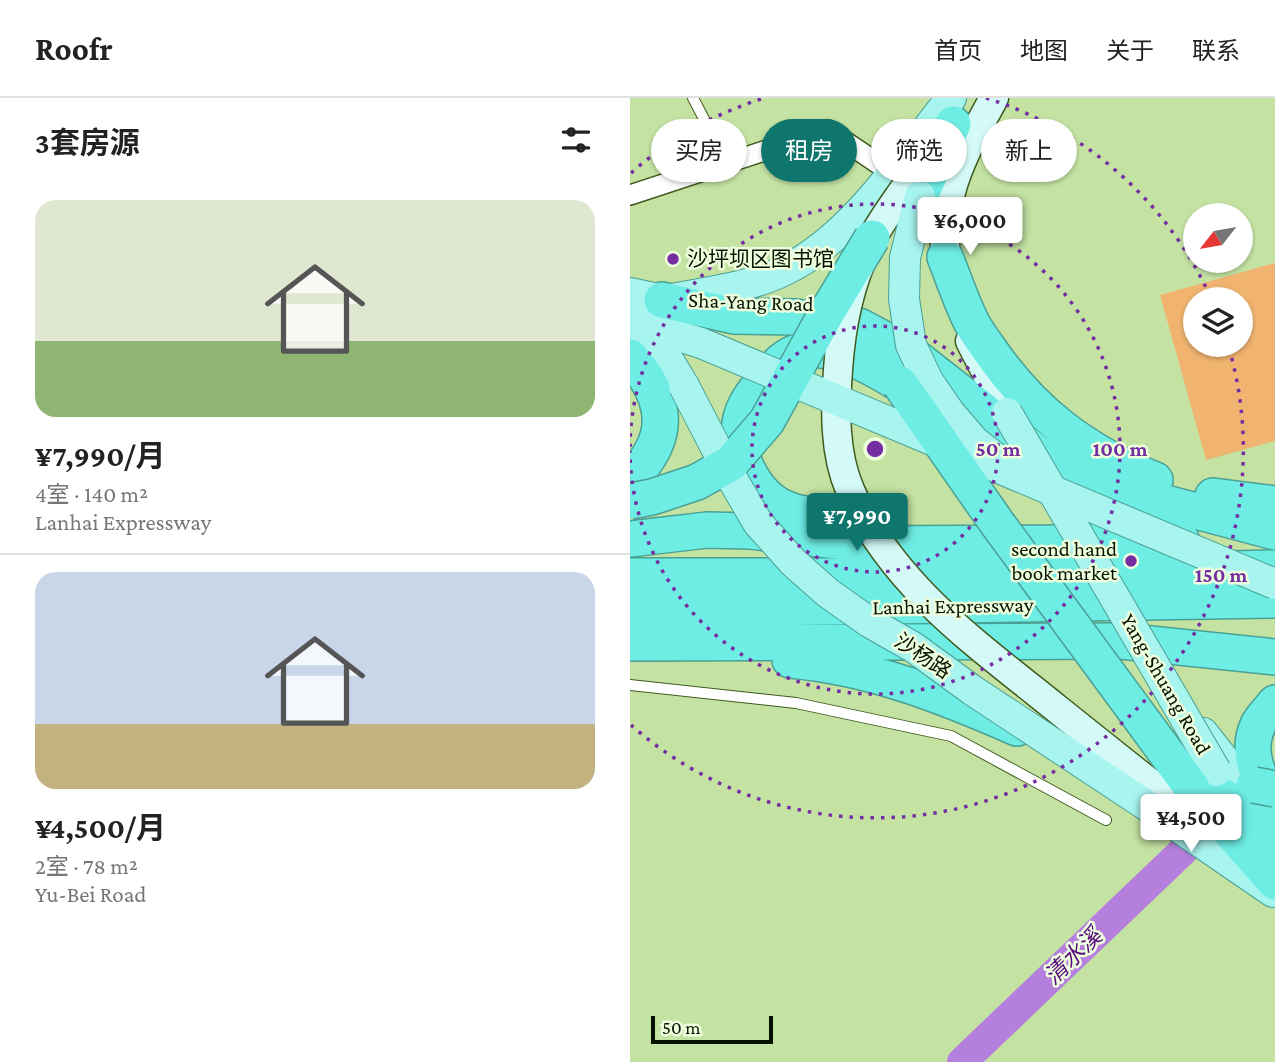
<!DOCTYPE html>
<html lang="zh">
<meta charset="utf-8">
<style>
body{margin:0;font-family:"Crimson Pro","Noto Sans SC",serif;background:#f6f6f6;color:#222;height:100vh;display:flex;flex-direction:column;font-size:26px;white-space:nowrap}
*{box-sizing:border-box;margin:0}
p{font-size:23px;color:#767676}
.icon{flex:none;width:38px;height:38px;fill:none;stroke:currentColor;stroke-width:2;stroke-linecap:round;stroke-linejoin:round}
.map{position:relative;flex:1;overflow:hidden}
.drawer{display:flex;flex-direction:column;background:#fff;width:630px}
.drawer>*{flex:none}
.guide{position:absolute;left:21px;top:21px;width:518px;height:63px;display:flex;gap:14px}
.needle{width:46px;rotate:239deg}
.controls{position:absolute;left:553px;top:105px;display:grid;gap:14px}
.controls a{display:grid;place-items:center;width:70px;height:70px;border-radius:50%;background:#fff;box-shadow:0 2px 5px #0004;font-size:35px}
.scale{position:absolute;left:21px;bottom:18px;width:122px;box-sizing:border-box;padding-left:7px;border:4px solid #081200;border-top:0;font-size:19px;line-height:24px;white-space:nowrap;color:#081200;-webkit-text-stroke:5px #eeffde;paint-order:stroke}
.price{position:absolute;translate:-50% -60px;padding:0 16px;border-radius:7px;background:#fff;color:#222;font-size:23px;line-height:46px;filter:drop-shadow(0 2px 4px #0008)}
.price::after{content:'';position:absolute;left:50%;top:42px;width:21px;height:16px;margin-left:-10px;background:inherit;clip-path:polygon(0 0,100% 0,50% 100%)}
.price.on{background:#0f766e;color:#fff}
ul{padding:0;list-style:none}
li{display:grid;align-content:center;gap:14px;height:371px;padding:0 35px}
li+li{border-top:2px solid #e0e0e0}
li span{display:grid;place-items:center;height:217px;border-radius:21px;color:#555}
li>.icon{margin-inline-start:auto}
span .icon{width:126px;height:126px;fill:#fffc;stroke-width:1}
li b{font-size:30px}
h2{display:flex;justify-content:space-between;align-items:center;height:84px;padding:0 35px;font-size:30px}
.pill{padding:0 24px;border-radius:32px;background:#fff;box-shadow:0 2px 5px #0004;font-size:24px;line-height:63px}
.pill.on{background:#0f766e;color:#fff}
header{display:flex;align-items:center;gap:42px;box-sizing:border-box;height:98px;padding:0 35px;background:#fff;border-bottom:2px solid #e0e0e0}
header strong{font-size:33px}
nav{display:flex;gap:38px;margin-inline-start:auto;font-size:24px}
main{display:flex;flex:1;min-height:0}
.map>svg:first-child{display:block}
.green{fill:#f0b470;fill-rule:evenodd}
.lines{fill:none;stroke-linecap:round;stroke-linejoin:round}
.river{stroke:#b580dd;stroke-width:30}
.service-casing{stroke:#405a1e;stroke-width:12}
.minor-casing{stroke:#405a1e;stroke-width:22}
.secondary-casing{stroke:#405a1e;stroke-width:31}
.primary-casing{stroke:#4aa094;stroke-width:32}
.motorway-casing{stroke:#4aa094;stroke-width:38}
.service{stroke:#fff;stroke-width:10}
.minor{stroke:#fff;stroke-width:19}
.secondary{stroke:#d4faf7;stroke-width:28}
.primary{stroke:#a8f4ef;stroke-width:30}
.motorway{stroke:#6eede4;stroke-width:35}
.secondary-bridge-casing{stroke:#405a1e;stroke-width:31;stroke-linecap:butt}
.primary-bridge-casing{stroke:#4aa094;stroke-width:32;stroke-linecap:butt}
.motorway-bridge-casing{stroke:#4aa094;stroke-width:38;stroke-linecap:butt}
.secondary-bridge{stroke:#d4faf7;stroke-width:28}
.primary-bridge{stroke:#a8f4ef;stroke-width:30}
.motorway-bridge{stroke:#6eede4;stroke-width:35}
.ring{fill:none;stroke:#752ea1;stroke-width:3.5;stroke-dasharray:3.5 7}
.poi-dot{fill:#752ea1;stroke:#eeffde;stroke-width:2.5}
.labels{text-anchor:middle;stroke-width:5;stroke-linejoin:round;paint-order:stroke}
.poi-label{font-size:21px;fill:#081200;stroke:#eeffde;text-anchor:start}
.street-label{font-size:21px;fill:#081200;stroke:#eeffde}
.water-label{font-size:23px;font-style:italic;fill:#570b7e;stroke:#eeffde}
.centre{fill:#752ea1;stroke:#eeffde;stroke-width:3.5}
.ring-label{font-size:21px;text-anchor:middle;font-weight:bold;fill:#752ea1;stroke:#eeffde;stroke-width:5;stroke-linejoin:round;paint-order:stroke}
</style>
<header>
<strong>Roofr</strong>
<nav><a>首页</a><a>地图</a><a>关于</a><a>联系</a></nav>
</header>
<main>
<section class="drawer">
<h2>3套房源<svg class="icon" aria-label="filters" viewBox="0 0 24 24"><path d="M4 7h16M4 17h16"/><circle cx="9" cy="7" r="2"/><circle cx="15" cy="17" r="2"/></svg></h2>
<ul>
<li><span style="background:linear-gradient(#dfe7d0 65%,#8fb573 0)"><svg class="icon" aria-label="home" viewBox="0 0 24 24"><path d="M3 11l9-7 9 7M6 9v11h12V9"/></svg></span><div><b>¥7,990/月</b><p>4室 · 140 m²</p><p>Lanhai Expressway</p></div></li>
<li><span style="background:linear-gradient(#c9d6e8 70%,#c2b280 0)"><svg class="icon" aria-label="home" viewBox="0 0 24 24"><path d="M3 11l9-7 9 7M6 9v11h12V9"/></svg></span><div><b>¥4,500/月</b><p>2室 · 78 m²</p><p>Yu-Bei Road</p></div></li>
</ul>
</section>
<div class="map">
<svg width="645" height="964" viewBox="0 0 645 964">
<rect width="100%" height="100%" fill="#c4e3a3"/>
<path class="green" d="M645 165V343L576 362 530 197ZM565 201H611V247H565Z"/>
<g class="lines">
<path class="river" d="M332 964 555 751"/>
<g class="service-casing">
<g id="service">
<path d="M63 0 97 65"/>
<path d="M0 587 166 605 321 638 476 722"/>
</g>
</g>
<g class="minor-casing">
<path id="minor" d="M0 97 198 32 262 75"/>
</g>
<g class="secondary-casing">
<g id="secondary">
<path d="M319 178C304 108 331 60 364 0"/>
<path d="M340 243 377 315"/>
</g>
</g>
<g class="primary-casing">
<g id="primary">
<path d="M0 195 32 202H54"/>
<path d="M36 202C76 194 119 190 155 172 222 140 276 57 321 0"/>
<path d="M0 224 31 250 54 288"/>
<path d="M10 226 71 245"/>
<path d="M573 635 596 664 624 687"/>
<path d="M531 717 643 794"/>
</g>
</g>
<g class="motorway-casing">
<g id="motorway">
<path d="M290 98 323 26"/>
<path d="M315 159C323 179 330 200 339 219 344 231 352 241 359 251 402 314 455 354 525 382"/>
<path d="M32 202 104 218 166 219 229 228 280 255 410 357 483 391 645 434"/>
<path d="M0 259C23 284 40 316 24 349 18 361 11 372 0 379"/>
<path d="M583 398 645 406"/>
<path d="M239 423C215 421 182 420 159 412 127 401 104 359 110 325 113 306 125 293 136 279 145 269 156 256 170 253 202 245 243 270 270 286"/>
<path d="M0 441 77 432 120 433 232 446 420 445 551 441"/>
<path d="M0 478H317L645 470"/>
<path d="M0 512 645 502"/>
<path d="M0 545 491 543 645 559"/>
<path d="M160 562C241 569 314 598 387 630"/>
<path d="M645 605C640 612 631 620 628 627 615 655 629 681 645 705"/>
<path d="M562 690 645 784"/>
<path d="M594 699 645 742"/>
</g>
</g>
<use href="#service" class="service"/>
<use href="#minor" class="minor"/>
<use href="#secondary" class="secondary"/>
<use href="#primary" class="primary"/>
<use href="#motorway" class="motorway"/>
<g class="secondary-bridge-casing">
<path id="secondary-bridge" d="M275 90C264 106 252 122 243 139 221 178 211 228 208 272 205 311 204 355 220 392 258 479 334 537 406 594 451 630 497 667 543 703"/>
</g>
<g class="primary-bridge-casing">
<g id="primary-bridge">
<path d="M290 98 275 160 274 201 281 247 298 283 320 315 344 343 367 361"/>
<path d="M71 245 645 486"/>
<path d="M54 288 100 377 128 425 164 465 198 495 239 524 283 549 342 592 531 717"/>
<path d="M377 315 586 673"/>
</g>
</g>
<g class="motorway-bridge-casing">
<g id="motorway-bridge">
<path d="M270 286 367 425 562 690"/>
<path d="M0 403 22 399 67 384 101 365 137 323 197 214 242 140"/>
<path d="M624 687 645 691"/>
</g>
</g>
<use href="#secondary-bridge" class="secondary-bridge"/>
<use href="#primary-bridge" class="primary-bridge"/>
<use href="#motorway-bridge" class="motorway-bridge"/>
</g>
<g class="ring">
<circle cx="245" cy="351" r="123"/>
<path d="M0 349A245 245 0 1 1 0 353"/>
<path d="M1 75A368 368 0 0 1 134 0M356 0A368 368 0 0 1 580 198M599 250A368 368 0 0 1 1 627"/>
</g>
<g class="poi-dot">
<circle cx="43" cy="161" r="7"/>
<circle cx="501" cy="463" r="7"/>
</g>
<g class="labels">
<g class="poi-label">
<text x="57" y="168">沙坪坝区图书馆</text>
<text x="487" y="458" text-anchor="end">second hand<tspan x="487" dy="24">book market</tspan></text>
</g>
<g class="street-label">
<text transform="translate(121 204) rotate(2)" y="7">Sha-Yang Road</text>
<text transform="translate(323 508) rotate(-1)" y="7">Lanhai Expressway</text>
<text transform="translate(293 558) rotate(34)" y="7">沙杨路</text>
<text transform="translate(536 586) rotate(60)" y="7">Yang-Shuang Road</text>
</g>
<g class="water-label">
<text transform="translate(443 858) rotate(-44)" y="8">清水溪</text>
</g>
</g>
<circle cx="245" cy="351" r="10" class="centre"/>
<g class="ring-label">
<text x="368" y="358">50 m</text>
<text x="490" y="358">100 m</text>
<text x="591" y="484">150 m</text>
</g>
</svg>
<div class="controls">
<a><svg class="needle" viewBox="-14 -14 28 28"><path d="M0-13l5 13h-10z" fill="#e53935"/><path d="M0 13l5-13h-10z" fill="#767676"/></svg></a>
<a><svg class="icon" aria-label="layers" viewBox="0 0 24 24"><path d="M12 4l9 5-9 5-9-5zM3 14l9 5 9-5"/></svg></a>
</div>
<div class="scale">50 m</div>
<b class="price" style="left:340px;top:159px">¥6,000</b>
<b class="price on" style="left:227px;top:455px">¥7,990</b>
<b class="price" style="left:561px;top:756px">¥4,500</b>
<div class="guide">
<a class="pill">买房</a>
<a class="pill on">租房</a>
<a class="pill">筛选</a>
<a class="pill">新上</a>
</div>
</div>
</main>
